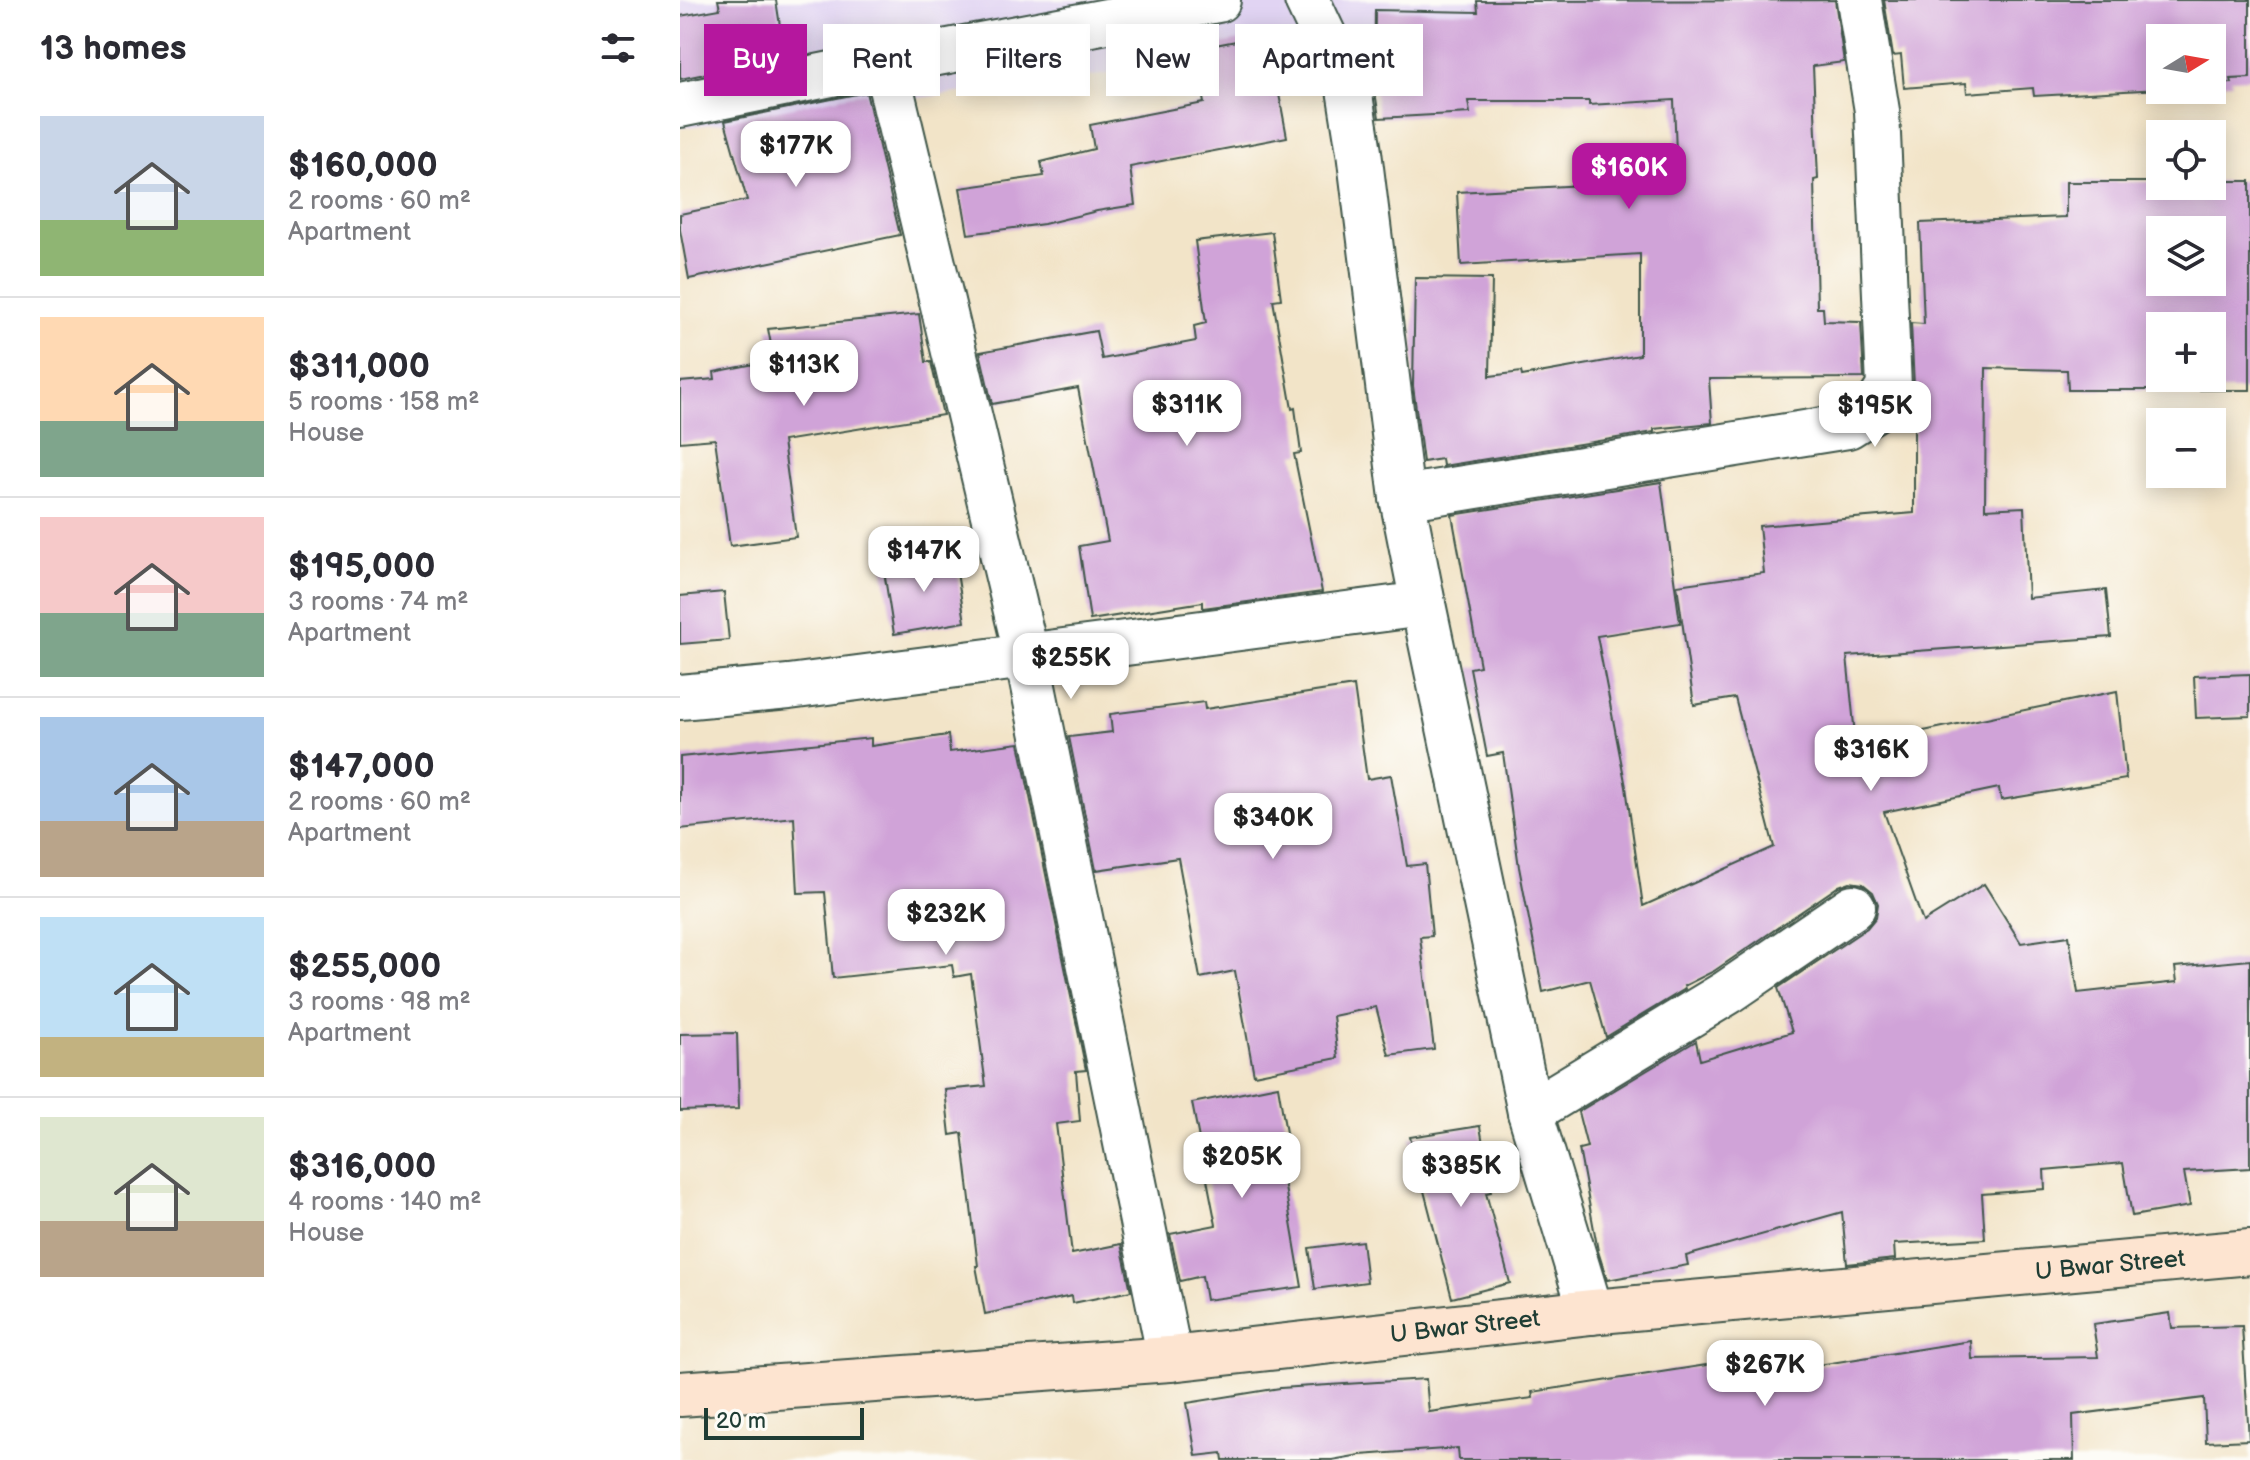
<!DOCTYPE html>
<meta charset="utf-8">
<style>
body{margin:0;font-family:"Balsamiq Sans",sans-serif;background:#f2f2f3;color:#2b2b33;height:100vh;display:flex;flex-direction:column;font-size:30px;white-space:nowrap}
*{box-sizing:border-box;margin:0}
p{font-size:26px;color:#7c7c81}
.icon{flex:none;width:44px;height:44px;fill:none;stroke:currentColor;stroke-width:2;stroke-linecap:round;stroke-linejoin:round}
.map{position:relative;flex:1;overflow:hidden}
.side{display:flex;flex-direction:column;background:#fff;width:680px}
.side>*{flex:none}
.banner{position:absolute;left:24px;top:24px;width:760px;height:72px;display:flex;gap:16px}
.needle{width:52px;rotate:79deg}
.tools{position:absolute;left:1466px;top:24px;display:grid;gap:16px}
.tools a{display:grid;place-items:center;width:80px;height:80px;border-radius:0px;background:#fff;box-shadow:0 4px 20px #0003;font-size:40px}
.scale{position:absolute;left:24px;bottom:20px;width:160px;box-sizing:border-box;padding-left:8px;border:4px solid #1f3d34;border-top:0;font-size:22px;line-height:28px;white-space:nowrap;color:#1f3d34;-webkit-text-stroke:6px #fdfcf7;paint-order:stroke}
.price{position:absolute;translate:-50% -68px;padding:0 18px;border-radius:16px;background:#fff;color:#222;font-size:26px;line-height:52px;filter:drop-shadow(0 2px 4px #0008)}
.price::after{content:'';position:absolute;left:50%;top:48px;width:24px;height:18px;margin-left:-12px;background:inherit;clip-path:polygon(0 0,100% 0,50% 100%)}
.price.active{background:#b5179e;color:#fff}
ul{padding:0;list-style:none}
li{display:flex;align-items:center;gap:24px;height:200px;padding:0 40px}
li+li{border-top:2px solid #e1e1e2}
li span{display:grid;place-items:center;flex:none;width:224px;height:160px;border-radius:0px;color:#555}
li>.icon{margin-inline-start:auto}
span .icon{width:96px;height:96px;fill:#fffc;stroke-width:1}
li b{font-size:34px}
h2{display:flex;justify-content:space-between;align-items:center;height:96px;padding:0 40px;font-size:34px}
.tag{padding:0 28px;border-radius:0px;background:#fff;box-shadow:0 4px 20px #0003;font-size:28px;line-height:72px}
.tag.active{background:#b5179e;color:#fff}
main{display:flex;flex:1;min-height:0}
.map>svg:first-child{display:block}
.built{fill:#e1d4f3}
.building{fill:#d0a3d8;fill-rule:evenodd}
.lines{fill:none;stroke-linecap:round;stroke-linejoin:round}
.street-casing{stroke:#3f564a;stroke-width:48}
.secondary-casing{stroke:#3f564a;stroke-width:48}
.street{stroke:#fff;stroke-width:44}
.secondary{stroke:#fde4d0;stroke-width:44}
.labels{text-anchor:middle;stroke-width:7;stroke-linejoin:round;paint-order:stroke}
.street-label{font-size:24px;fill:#1f3d34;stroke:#fdfcf7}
</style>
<main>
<section class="side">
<h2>13 homes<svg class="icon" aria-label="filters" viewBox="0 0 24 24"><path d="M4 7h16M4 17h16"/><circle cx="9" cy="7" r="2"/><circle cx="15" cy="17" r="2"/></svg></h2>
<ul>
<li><span style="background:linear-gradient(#c9d6e8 65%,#8fb573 0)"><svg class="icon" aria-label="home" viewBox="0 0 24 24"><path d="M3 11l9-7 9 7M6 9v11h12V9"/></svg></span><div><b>$160,000</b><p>2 rooms · 60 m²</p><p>Apartment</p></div></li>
<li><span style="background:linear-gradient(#ffd9b3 65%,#7fa58c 0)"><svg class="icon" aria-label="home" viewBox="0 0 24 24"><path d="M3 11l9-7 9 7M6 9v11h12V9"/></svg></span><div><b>$311,000</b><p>5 rooms · 158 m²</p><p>House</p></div></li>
<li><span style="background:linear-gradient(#f6c9c9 60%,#7fa58c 0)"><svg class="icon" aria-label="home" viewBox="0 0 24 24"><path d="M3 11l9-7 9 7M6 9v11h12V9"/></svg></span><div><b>$195,000</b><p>3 rooms · 74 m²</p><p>Apartment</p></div></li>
<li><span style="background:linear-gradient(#a9c7e8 65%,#b9a48a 0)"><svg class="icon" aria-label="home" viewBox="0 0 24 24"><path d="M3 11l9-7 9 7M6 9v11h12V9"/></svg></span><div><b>$147,000</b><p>2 rooms · 60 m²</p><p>Apartment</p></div></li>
<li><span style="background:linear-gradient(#bfe0f5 75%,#c2b280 0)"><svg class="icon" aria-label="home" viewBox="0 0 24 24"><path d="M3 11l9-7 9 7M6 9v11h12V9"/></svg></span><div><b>$255,000</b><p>3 rooms · 98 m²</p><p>Apartment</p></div></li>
<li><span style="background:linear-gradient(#dfe7d0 65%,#b9a48a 0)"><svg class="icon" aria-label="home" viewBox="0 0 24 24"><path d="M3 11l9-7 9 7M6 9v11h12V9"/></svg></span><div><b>$316,000</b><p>4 rooms · 140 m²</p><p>House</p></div></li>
</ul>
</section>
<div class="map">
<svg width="1570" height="1460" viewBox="0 0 1570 1460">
<rect width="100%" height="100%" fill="#fdfcf7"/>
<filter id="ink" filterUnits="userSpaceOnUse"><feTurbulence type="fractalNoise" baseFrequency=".0125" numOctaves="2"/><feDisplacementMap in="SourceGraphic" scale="16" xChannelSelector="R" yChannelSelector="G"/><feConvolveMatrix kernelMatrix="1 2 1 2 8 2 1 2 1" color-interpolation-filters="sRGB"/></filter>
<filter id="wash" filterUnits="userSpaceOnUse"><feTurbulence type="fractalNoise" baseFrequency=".006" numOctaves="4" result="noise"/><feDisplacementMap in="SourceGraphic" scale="32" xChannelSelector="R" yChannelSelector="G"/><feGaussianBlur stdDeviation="1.8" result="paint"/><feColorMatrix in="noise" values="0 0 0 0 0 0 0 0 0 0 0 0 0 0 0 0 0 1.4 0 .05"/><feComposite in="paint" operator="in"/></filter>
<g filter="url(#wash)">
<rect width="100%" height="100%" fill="#f2e4c8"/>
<path class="built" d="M0 0H1014L0 128Z"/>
<g id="blocks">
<g class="building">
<path d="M38 0H96L105 58 0 79V16L40 9Z"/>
<path d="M1155 0 1164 62 1133 66 1138 179 1134 180 1137 308H1143L1144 321 1181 322 1184 378 1029 379 1032 423 974 429V432L763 466 762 459 743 462 733 386 735 278 812 279 810 376 841 372 842 376 960 355V254L781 265 777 192 997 180 994 100 909 105V101H788L790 113 699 118 694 85 695 10 798 12 797 1Z"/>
<path d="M1204 0H1570V78L1551 79 1552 83 1532 84V38H1480V89L1354 96 1353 88 1287 93 1286 83 1224 88 1221 55 1213 56Z"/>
<path d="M588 35 607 137 450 167 455 205 417 211 364 224 288 234 280 188 364 176 361 162 414 149 410 125 524 103 514 49Z"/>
<path d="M186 92 220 235 9 279 0 230V214L67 200 45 121Z"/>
<path d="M1532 181H1570V390H1388L1387 370 1306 368 1305 509 1344 507 1348 598 1426 590 1431 637 1167 656 1176 745 1437 691 1446 779 1321 800 1319 788 1204 812 1243 922 1304 884 1341 943 1389 936 1398 993 1497 982 1495 967 1570 960V1168L1504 1172 1510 1206 1452 1216 1443 1163 1364 1170 1365 1189 1302 1194 1305 1239 1214 1244 1215 1259 1167 1264 1162 1212 1006 1256 1008 1265 927 1280 918 1251 899 1149 907 1147 898 1112 1016 1041 1020 1060 1112 1032 1098 988 1187 928 1196 917 1198 904 1193 892 1183 884 1170 882 1159 886 1034 971 1004 986 1005 989 926 1037 910 980 863 992 839 867 823 753 807 756 790 668 800 666 772 515 981 482 1000 623 917 636 946 787 963 906 1094 847 1055 698 1014 705 997 585 1084 573 1079 526 1234 513V413L1223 412 1230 400 1234 386 1231 323 1244 324 1240 223 1386 217V182H1480V186H1532ZM1480 230H1532V282H1480ZM1480 326H1532V378H1480Z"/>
<path d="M592 232 601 299 593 300 612 409 615 408 621 453 614 454 642 592 523 608V602L410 620 399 546 428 541 398 388 312 404 300 352 416 331 422 359 516 341 514 326 526 323 515 241Z"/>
<path d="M239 314 246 362H251L263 415 103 441 116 537 50 546 35 439 0 442V382L35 379 34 372 94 360 88 329Z"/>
<path d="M274 554 285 622 214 634 203 565Z"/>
<path d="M44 592 49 640 0 644V596Z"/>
<path d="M1570 674V716L1516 718 1514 676Z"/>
<path d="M674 686 687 779 711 775 727 866 745 864 752 936 740 937 754 1049 709 1055 696 1007 653 1016 658 1058 574 1075 555 971 520 978 498 858 416 870 389 737 432 732 430 714 524 702 525 709Z"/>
<path d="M268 735 270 752 339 743 406 1070 396 1071 400 1121 376 1124 392 1254 441 1244 451 1291 393 1303 392 1296 305 1314 296 1266H298L282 1133 270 1135 265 1090 306 1086 291 974 274 977 272 965 153 978 145 892 118 893 114 817 0 829V757L191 738V746Z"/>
<path d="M57 1033 59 1109 0 1111V1034Z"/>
<path d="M598 1086 610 1156 600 1158 622 1287 526 1300 522 1276 500 1281 490 1234 536 1225 512 1103Z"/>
<path d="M800 1126 811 1192 806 1193 830 1283 772 1298 730 1137Z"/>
<path d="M682 1241 687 1282 635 1289 629 1248Z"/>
<path d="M1490 1313 1492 1328 1562 1326 1569 1440 1526 1442 1524 1398 1393 1415 1394 1460H779L778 1448 680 1455 652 1460H543L542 1453 516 1456 507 1403 600 1388 746 1379 749 1412 853 1398 852 1392 1072 1358 1075 1375 1291 1341 1292 1359 1418 1357 1413 1324Z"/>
</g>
</g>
</g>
<g filter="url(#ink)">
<use href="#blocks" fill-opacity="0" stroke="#3f564a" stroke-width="2"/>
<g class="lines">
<g class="street-casing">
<g id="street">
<path d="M627 0 669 89 679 152 722 498 743 604 850 1112 911 1312"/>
<path d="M205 63 347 657 490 1359"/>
<path d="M0 105 205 63 538 0"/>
<path d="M722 498 1168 426 1195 409 1209 387 1197 111 1179 0"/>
<path d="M0 697 109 687 743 604"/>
<path d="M850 1112 1048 992 1173 907"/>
</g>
</g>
<g class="secondary-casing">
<g id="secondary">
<path id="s1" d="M0 1394 490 1359 911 1312 1570 1252"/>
</g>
</g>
<use href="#street" class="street"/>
<use href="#secondary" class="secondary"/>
</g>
</g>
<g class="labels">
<g class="street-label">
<text dy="8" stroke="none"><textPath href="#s1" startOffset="1436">U Bwar Street</textPath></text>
<text dy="8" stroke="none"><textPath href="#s1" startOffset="788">U Bwar Street</textPath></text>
</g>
</g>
</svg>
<div class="tools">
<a><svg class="needle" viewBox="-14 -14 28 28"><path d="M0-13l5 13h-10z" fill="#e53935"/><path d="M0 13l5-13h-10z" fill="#7c7c81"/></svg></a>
<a><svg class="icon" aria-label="locate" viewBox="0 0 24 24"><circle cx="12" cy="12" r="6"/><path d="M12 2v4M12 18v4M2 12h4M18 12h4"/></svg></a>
<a><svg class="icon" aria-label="layers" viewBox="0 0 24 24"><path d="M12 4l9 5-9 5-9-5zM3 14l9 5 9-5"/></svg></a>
<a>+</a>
<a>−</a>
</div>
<div class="scale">20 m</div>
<b class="price" style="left:116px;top:189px">$177K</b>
<b class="price active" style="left:949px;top:211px">$160K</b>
<b class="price" style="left:124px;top:408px">$113K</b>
<b class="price" style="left:507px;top:448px">$311K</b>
<b class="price" style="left:1195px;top:449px">$195K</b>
<b class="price" style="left:244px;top:594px">$147K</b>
<b class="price" style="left:391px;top:701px">$255K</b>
<b class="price" style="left:1191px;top:793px">$316K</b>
<b class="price" style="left:593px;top:861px">$340K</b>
<b class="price" style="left:266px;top:957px">$232K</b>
<b class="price" style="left:562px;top:1200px">$205K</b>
<b class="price" style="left:781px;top:1209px">$385K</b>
<b class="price" style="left:1085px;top:1408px">$267K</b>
<div class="banner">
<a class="tag active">Buy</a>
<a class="tag">Rent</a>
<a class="tag">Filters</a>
<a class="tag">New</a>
<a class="tag">Apartment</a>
</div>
</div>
</main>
